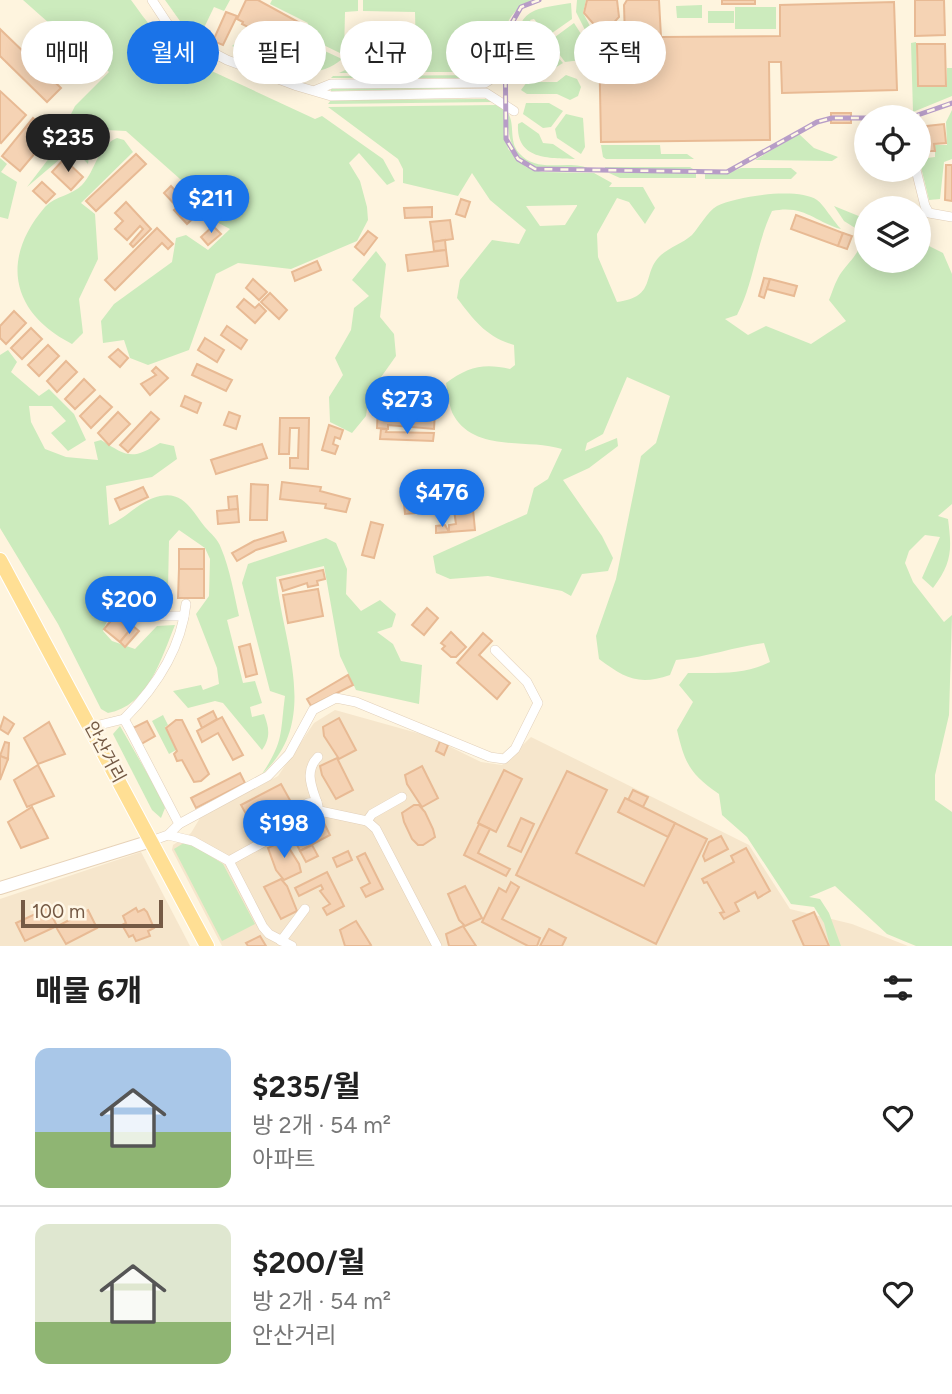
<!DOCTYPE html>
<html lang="ko">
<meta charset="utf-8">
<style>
body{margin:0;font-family:Figtree,"Noto Sans KR",sans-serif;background:#f6f6f6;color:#222;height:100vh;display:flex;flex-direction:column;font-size:26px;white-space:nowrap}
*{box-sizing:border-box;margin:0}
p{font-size:23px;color:#767676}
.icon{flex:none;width:38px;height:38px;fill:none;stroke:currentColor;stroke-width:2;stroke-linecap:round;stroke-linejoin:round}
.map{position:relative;height:946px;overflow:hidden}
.drawer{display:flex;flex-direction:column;background:#fff;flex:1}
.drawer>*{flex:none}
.top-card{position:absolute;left:21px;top:21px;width:910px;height:63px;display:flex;gap:14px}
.controls{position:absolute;left:854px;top:105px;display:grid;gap:14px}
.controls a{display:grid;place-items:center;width:77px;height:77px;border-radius:50%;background:#fff;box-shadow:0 4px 18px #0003;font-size:35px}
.scale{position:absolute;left:21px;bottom:18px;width:142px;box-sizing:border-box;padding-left:7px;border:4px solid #755a45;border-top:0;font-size:19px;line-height:24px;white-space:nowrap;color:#755a45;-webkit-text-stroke:5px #fff7e6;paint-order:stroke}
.price{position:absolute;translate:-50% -60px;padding:0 16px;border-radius:24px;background:#1a73e8;color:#fff;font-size:23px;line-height:46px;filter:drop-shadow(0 2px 4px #0008)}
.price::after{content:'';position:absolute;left:50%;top:42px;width:21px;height:16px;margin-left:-10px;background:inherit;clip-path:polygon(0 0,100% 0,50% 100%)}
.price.current{background:#222;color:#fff}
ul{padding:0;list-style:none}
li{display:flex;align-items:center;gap:21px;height:175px;padding:0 35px}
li+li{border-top:2px solid #e0e0e0}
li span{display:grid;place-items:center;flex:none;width:196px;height:140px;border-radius:14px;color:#555}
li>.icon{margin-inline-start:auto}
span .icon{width:84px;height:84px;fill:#fffc;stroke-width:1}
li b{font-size:30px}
h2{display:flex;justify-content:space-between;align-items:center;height:84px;padding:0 35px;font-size:30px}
.tag{padding:0 24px;border-radius:32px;background:#fff;box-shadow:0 4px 18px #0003;font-size:24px;line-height:63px}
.tag.current{background:#1a73e8;color:#fff}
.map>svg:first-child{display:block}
.residential{fill:#f6e6cc}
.green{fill:#ccebbd;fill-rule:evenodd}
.building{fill:#f5d3b4;stroke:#e8ba94;stroke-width:2}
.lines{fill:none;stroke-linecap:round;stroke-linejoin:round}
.street-casing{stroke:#e2d0ba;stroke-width:10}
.secondary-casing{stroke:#e7d2b8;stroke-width:14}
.primary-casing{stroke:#fff;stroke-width:16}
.street{stroke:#fff;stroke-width:9}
.secondary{stroke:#fff;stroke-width:12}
.primary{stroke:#ffdf94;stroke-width:14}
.rail-casing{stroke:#b79dc7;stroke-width:5}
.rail{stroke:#fff7e6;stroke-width:2.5;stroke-dasharray:8;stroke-linecap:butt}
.labels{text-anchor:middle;stroke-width:5;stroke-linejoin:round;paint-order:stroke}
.street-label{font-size:18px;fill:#755a45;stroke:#fff7e6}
</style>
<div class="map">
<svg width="952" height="946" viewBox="0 0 952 946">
<rect width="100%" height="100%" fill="#fef4de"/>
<g class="residential">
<path d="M335 710 428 736 481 762 502 765 531 737 749 845 790 909 852 924 908 946H222L172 850 173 845 191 833 200 818 278 776 314 723Z"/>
<path d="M141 852 190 946H0V899Z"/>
</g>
<g class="green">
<path d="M23 0H131C149 25 163 44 191 58L188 68 199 73 203 67 315 119 322 116 383 159 395 181 387 185 359 153 349 163 360 181 367 207 368 220 357 241 291 269 238 263 216 274 189 350 148 365 130 358 124 340 103 343 101 321 114 304 172 262 176 238 186 235 208 250 230 229 209 218 206 206 198 195 126 131 86 129 69 123 68 120 75 106 109 72 89 53 85 55Z"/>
<path d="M165 0H230L224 11 214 7 201 34 180 21Z"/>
<path d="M272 0H358V11L345 12 344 55 303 35 308 23 270 4Z"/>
<path d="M363 0H532C499 17 504 37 503 66L497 72H410V54H416L415 12 363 11Z"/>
<path d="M577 0H586L583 13 590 26 603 30 619 22V36H598L586 32 576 12Z"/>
<path d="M571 3 572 19 552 33 544 31 534 19 530 20 538 35 537 42 522 53 518 52C515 8 535 9 571 3Z"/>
<path d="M702 5V18H677L676 6Z"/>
<rect x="735" y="7" width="41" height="22"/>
<rect x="708" y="11" width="26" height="12"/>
<path d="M574 23 583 37 589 39 590 52 582 53 581 60 565 62 553 46 555 37Z"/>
<path d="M241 39 290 61 301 40 342 59C308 88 267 61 232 46Z"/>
<path d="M916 42 917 87H947V68H952V96L913 112 911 43Z"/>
<path d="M542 48H550L563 63 545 74 524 71 522 62Z"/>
<path d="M378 54H406V73H339Z"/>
<path d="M493 75 487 78H331L333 76Z"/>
<path d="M566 75 577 79 581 87 578 96 570 100 557 94H527L521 90 527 82H557Z"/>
<path d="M331 88 480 87V88L331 91Z"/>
<path d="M486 99 493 102 328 104 331 100Z"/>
<path d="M526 103H549L563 111 551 127 543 128 523 114Z"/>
<path d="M497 105 504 110 508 149 526 167 542 172 594 173 612 183 609 187H643L655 208 645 224 629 202 617 198 597 234 598 257 617 302C658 297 641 273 661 255 670 247 683 243 692 235 700 226 707 212 717 206 737 196 798 187 817 200 823 204 834 222 841 229 815 222 804 204 772 211 756 244 754 283 737 315L725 319 748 335 766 326 811 344 846 321 829 300C832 293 834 285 838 278 846 262 866 252 860 231L844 221 834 206 866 219V261H919V241L943 253 952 274V504L938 516 948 519C952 550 952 563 933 588L922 578 940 537 925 535 909 551 905 563 913 582 944 622 952 615 949 715 935 775V800L952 812V946H916L887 934 835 886 809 897 820 899 829 913 841 946H830L824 923 814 907 791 904 747 837 722 815 719 794C690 774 685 764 677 730L693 702 679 685 688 673C716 673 744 675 770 662L764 643C734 647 707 657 676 660L670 675C638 686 625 678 599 659L596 636 616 579 641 456 656 443 670 396 627 377 603 434 587 443 585 451 617 438 618 446 589 468 563 480 602 536 613 558 608 571 582 574 571 596 562 591 488 576 450 579 436 573 433 556 527 514 534 488 548 479 562 449C528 438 476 453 454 416 449 408 448 393 446 383 468 367 483 363 510 369L515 365 514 345C486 337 474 320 457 298L460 280 492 240 519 244 526 230 490 200 472 173 458 196 403 183V169L398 159 328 107ZM526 206 577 205V206L565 225 540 226Z"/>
<path d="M952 110V159L944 162 940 199 929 200 919 159 935 157V145H947L946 122Z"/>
<path d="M507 112C516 123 508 141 519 153 539 176 569 157 592 170 540 170 508 176 507 112Z"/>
<path d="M566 114 583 118 585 147 581 154 557 138 555 129Z"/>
<path d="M522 122 539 134 543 143 553 144 575 159C549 158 516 160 518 124Z"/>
<path d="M799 134 814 148 838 157 832 161 755 160Z"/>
<path d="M66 136 91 141 88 164 73 148 27 187Z"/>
<path d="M117 138 124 140 133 152 81 203 95 214 98 259 79 299 83 333 72 344C11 313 0 259 45 207 55 196 73 195 82 185 97 169 96 147 117 138Z"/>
<path d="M601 145H660L661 154H687L694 159H606L603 157Z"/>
<path d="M0 158 7 164 1 172 17 182 8 219 0 217Z"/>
<path d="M605 167H690L696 171 605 170Z"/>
<path d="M741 168H791L797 173 791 179H705V174L728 173Z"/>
<path d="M609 173H696V178H620Z"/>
<path d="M376 251 386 264 380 317 394 334 396 356 369 394 366 416 352 433 330 422 329 397 343 375 335 358 351 330 354 308 369 296 352 280Z"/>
<path d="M8 350 17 362 11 372 39 396 49 389 74 414 86 440 68 451 51 433 66 421 52 406H29L31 422 45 449 66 457 98 460 94 442 101 440C128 457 132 460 160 443L174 446 177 459 152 477 106 486 109 525C127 518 140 500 160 496 184 491 192 511 205 527 211 534 218 539 221 548 230 569 234 594 239 616L227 620 243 683 255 681 262 703 250 707 252 717 264 714C269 728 271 737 262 750L223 703 215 701 188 708 173 691 201 685 203 690 219 684 217 668 196 614 209 596 210 559 205 548 179 530 169 541 168 588 162 598 168 602 167 609C136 606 116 596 103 631L112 641 135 649 157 626 175 625C161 659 148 706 108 713L101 709 58 624 0 528V355Z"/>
<path d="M326 538 336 543 347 569 346 594 361 611 380 600 396 614 392 627 377 632 393 644 401 661 422 665 419 704 356 690 340 656 324 566 276 577C283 644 321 721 262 774 284 741 280 734 285 696L270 691 242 583 248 564Z"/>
<path d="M163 715 168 725 165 727 176 750 169 754 152 721Z"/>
<path d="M120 726 162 799 165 808 161 818 152 810 113 734Z"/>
<path d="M187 841 223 864 255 924 222 941 174 849Z"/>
</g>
<g class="building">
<path d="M246 0H258L300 23 285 54 274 49 278 39 274 40 242 24 243 22 237 19Z"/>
<path d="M587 0H617L619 17 610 27 597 28 584 13Z"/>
<path d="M627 0H659L661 37 780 36V5L894 2 897 90 782 93 781 62H769L770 140 601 142 599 38H625L624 5Z"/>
<rect x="722" y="0" width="33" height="4"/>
<path d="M915 0H944L945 35 915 36Z"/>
<path d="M226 12 237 16 223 45 213 41Z"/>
<path d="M0 29 61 88 47 102 0 56Z"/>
<path d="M502 38 512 39 511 59H502Z"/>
<path d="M917 44H945L946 86H918Z"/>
<path d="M0 91 26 115 1 143 0 142Z"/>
<rect x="831" y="113" width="20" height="10"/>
<path d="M33 118 51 134 20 171 2 156Z"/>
<path d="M944 124 946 143 934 144 935 151H925L927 126Z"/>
<path d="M136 154 146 164 96 211 86 201Z"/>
<path d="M64 159 83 177 71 190 52 172Z"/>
<path d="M946 165H952V201L945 200Z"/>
<path d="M42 182 55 194 46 203 33 191Z"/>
<path d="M171 186 185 201 178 208 164 193Z"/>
<path d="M187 199 199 213 187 224 174 210Z"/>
<path d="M461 199 470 202 465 217 456 214Z"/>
<path d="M126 202 151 229 133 247 130 244 143 229 140 226 127 240 115 229 123 221 115 213Z"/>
<path d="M432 207V217L405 218 404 208Z"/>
<path d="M796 215 843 233 838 246 791 229Z"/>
<path d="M450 220 453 239 433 242 430 222Z"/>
<path d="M213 226 221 234 208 245 201 237Z"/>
<path d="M157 228 173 244 168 249 162 243 115 290 105 280Z"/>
<path d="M368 231 377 238 364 255 355 247Z"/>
<path d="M843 233 852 236 847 249 838 246Z"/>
<path d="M445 240 446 250 434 251 433 242Z"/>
<path d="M446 250 448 266 408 271 406 255Z"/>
<path d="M317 261 321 270 295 281 292 272Z"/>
<path d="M764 278 770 279 764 298 759 296Z"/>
<path d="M253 279 267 292 259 300 246 288Z"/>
<path d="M770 279 797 286 794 296 767 289Z"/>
<path d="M270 293 287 310 279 319 261 302Z"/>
<path d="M244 299 255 308 259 304 266 311 255 323 237 307Z"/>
<path d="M14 311 26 323 6 344 0 338V326Z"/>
<path d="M227 326 247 340 241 349 221 335Z"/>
<path d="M31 328 42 339 22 359 11 348Z"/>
<path d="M205 338 224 350 217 362 198 350Z"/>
<path d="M48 345 59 356 39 376 28 365Z"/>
<path d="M118 349 128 358 120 367 109 357Z"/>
<path d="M66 361 77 372 57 392 47 381Z"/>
<path d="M197 364 232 380 226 391 192 375Z"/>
<path d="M156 367 168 378 150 395 141 384 156 375 152 371Z"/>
<path d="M84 379 95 390 75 409 65 399Z"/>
<path d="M100 396 112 407 91 428 80 416Z"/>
<path d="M185 396 201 403 197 413 181 406Z"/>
<path d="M378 406 435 411 434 429 388 425V429L377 428Z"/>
<path d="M118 412 130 424 109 445 98 433Z"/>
<path d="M151 412 159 419 128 452 120 445Z"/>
<path d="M229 412 240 416 236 429 224 425Z"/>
<path d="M280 418H309L308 469 290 468V458H298L299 428H290L289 454H279Z"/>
<path d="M329 425 343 430 340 439 335 437 333 444 338 446 335 454 322 450Z"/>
<path d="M381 429H387L386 432 434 433 433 441 380 439Z"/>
<path d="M262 444 267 458 216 474 211 460Z"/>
<path d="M282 482 321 487 320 491 350 499 346 512 325 508 326 504 280 499Z"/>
<path d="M251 484 268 485 267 520H250Z"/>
<path d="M143 487 148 497 120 510 115 499Z"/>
<path d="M237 496 238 509 229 510 228 497Z"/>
<path d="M472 499 475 530 449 532V525L456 524 454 510 405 514 404 504Z"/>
<path d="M238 509 239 522 218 524 217 511Z"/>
<path d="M371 522 383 525 374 558 362 555Z"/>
<path d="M445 525 449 532 436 533V526Z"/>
<path d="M283 532 286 541 256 550 237 561 232 553 254 541Z"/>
<rect x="179" y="549" width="25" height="20"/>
<path d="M179 569H204V598H178Z"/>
<path d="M323 570 325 579 317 581 318 585 308 587 307 583 283 591 280 580Z"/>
<path d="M318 589 323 616 288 623 283 595Z"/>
<path d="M427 608 438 618 424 635 412 625Z"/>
<path d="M115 616 131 629 120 642 104 629Z"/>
<path d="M133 626 139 631 125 647 120 642Z"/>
<path d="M451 632 466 647 456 657H451L442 649 445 646 441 643Z"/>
<path d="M483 633 492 641 479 655 510 683 497 699 457 663Z"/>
<path d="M250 644 257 674 246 677 239 647Z"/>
<path d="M348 675 353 685 311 706 307 699Z"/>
<path d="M213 711 217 719 202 728 198 719Z"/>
<path d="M4 717 14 724 8 734 0 729Z"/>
<path d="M222 717 243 755 233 760 218 733 202 742 197 731Z"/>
<path d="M339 718 356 750 339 759 324 736 323 727Z"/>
<path d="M176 720H182L209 774 201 781 194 782 182 760 177 761 174 754 177 751 166 728Z"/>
<path d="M147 721 155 736 141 744 133 728Z"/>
<path d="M49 722 65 754 38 764 24 738Z"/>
<path d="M440 741 448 745 444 755 436 751Z"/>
<path d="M5 742 9 743 8 759 0 756Z"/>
<path d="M0 756 8 759 0 780Z"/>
<path d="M337 758 353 790 336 799 322 775 320 766Z"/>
<path d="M38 765 54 796 27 807 14 780Z"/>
<path d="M422 766 438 798 422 807 407 784 405 775Z"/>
<path d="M504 770 522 779 496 832 478 823Z"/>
<path d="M567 771 607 790 576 853 644 886 675 823 707 839 656 944 516 875Z"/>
<path d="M240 773 245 783 196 808 191 798Z"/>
<path d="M281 784 291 802 251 823 241 805Z"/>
<path d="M633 790 648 797 643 807 628 800Z"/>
<path d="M625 798 675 823 668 837 618 812Z"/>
<path d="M414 805H419L425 812 433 829 435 837 423 845H418L412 839 404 822 402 813Z"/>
<path d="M32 807 48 838 21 848 8 822Z"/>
<path d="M521 818 534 824 521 852 508 846Z"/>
<path d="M322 819 330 835 300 851 292 835Z"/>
<path d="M479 824 490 829 478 853 510 869 506 876 464 855Z"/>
<path d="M721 836 728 849 705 861 703 856 709 842Z"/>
<path d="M284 840 299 864 301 872 284 880 276 870 268 848Z"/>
<path d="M312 845 318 856 306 862 300 851Z"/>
<path d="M746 848 770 891 758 898 755 892 735 903 739 911 724 919 720 913 724 912 707 882 704 883 702 879 734 862 731 856Z"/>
<path d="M348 851 352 860 337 867 333 858Z"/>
<path d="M365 853 383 889 366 897 361 888 370 883 357 857Z"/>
<path d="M327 872 344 906 327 915 323 908 330 904 320 891 323 889 321 885 299 896 295 888Z"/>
<path d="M281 879 287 886 297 911 281 919 264 887Z"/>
<path d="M511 882 519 887 502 919 540 938 537 946H528L482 922 499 888 506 892Z"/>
<path d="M465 886 482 918 465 926 459 920 448 894Z"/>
<path d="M48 908 57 926 25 941 16 923Z"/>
<path d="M136 908 138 912 144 909 147 912 154 928 148 931 150 936 136 941 133 935 129 937 122 925 126 923 123 916Z"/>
<path d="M88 910 97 928 66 944 56 927Z"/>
<path d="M814 912 829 946H804L793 921Z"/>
<path d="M356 921 371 945 369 946H345L340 930Z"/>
<path d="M463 926 476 946H449L446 934Z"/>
<path d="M549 929 566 938 562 946H540Z"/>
<path d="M260 936 266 946H248L246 943Z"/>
</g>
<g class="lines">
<g class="street-casing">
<g id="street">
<path d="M152 0 169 26 187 39 227 60 297 86 331 96 486 93 514 111"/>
<path d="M316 90 331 84 485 83 515 64"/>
<path d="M916 170 925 206 929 213 952 217"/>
<path d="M132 616H184"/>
<path d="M124 719C156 687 181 650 186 604"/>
<path d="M91 727 124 719 129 728 179 824 168 835 151 841"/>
<path d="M318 757C303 772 313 789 318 806"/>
<path d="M367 821 372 814 402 797"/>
<path d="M179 824 268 776 289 754 313 710 336 698 356 702 490 757 504 759 515 749 538 703 527 682 495 650"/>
<path d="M254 831 308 803 317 802"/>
<path d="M168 835 193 841 229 861 263 927 269 934 292 946"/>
<path d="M229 861 320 811 367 821 376 829 437 946"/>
<path d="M281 941 305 909"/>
</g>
</g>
<g class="secondary-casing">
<path id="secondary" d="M0 888 151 841"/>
</g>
<g class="primary-casing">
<path id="primary" d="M0 560 207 946"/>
</g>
<use href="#street" class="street"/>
<use href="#secondary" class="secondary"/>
<use href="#primary" class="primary"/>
<g class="rail-casing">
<g id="rail">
<path d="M539 0 521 7 505 35 506 139 518 159 535 169 727 172 817 122 832 118H866"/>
<path d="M912 117 952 103"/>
</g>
</g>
<use href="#rail" class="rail"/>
</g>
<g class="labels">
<g class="street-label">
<text transform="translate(105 752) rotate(62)" y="6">안산거리</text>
</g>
</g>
</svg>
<div class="controls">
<a><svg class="icon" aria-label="locate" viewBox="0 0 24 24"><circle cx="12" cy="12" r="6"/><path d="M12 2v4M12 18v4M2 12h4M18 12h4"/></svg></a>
<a><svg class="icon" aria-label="layers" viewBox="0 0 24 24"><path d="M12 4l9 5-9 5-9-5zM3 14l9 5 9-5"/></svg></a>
</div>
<div class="scale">100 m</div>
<b class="price current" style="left:68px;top:174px">$235</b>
<b class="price" style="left:211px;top:235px">$211</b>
<b class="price" style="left:407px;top:436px">$273</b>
<b class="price" style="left:442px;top:529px">$476</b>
<b class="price" style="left:129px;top:636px">$200</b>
<b class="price" style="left:284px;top:860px">$198</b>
<div class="top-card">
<a class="tag">매매</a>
<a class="tag current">월세</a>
<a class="tag">필터</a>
<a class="tag">신규</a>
<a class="tag">아파트</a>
<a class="tag">주택</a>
</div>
</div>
<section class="drawer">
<h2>매물 6개<svg class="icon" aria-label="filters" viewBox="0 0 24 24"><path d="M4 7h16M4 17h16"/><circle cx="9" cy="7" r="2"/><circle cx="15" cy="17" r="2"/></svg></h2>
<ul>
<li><span style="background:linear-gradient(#a9c7e8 60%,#8fb573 0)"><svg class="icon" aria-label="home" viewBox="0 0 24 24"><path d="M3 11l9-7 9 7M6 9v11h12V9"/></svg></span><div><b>$235/월</b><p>방 2개 · 54 m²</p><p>아파트</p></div><svg class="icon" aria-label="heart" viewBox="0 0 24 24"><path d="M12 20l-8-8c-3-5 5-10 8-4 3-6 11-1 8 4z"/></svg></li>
<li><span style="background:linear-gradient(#dfe7d0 70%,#8fb573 0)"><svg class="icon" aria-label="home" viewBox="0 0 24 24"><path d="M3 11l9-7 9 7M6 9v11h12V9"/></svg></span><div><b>$200/월</b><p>방 2개 · 54 m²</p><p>안산거리</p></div><svg class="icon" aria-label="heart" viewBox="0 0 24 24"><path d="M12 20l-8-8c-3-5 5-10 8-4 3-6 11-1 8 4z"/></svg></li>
</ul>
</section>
